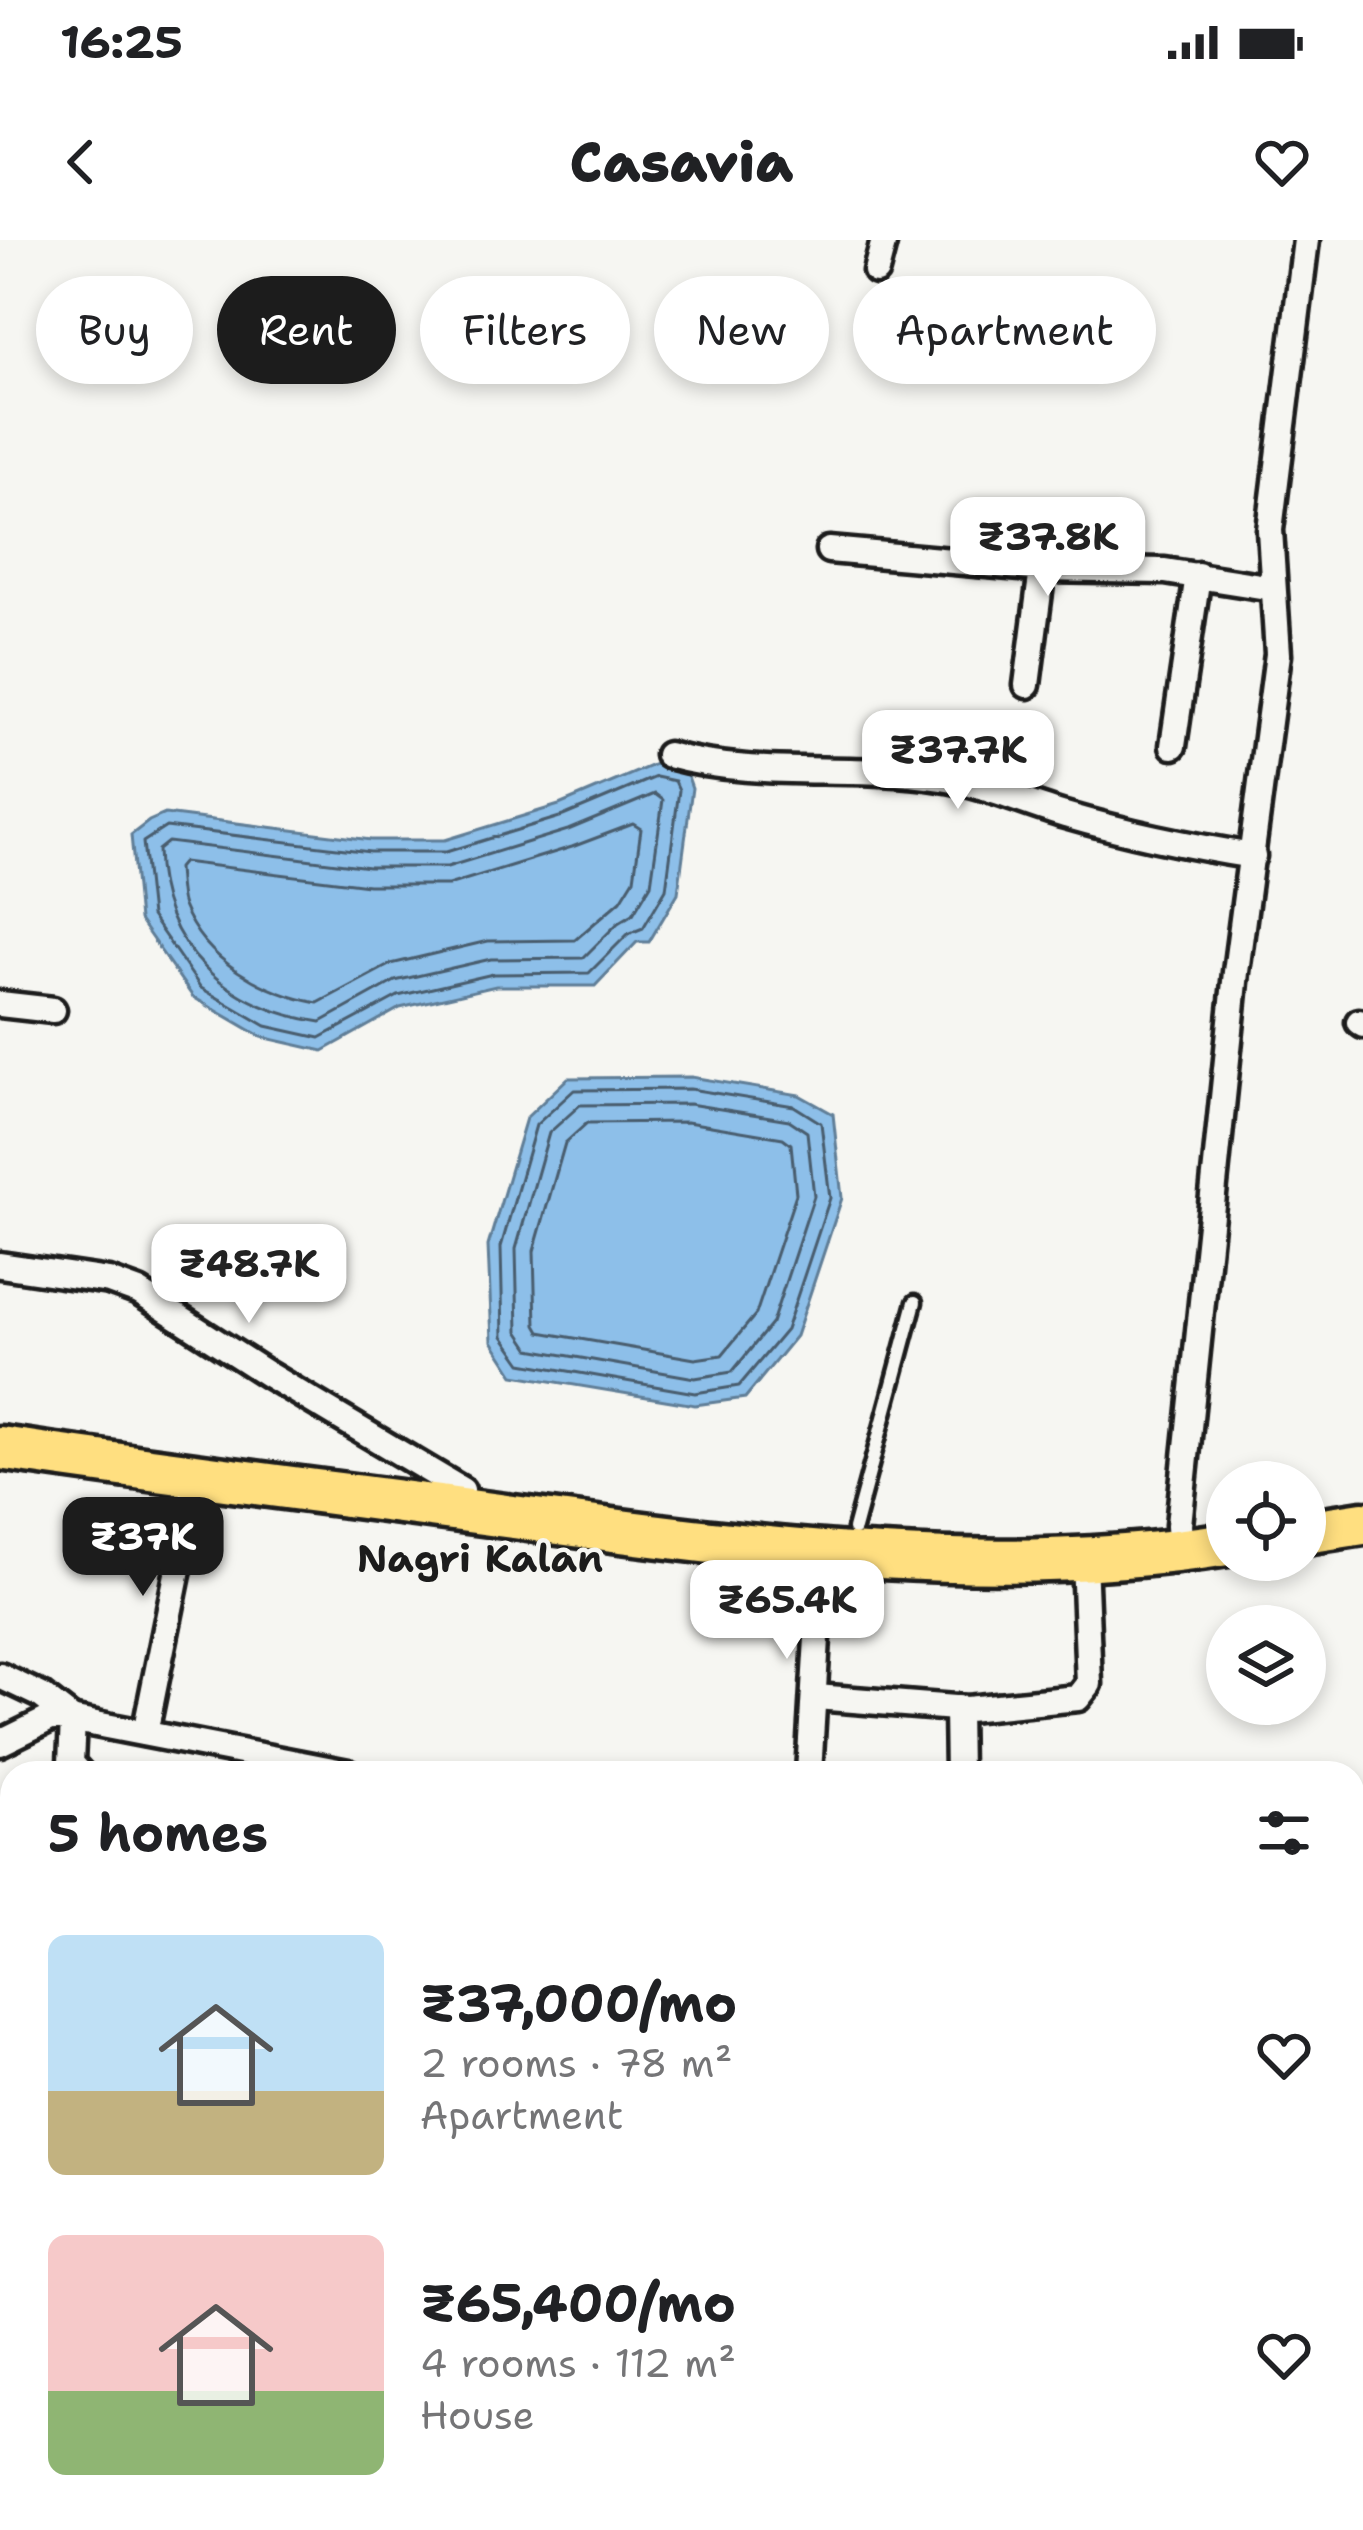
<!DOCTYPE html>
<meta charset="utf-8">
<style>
body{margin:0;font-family:"Shantell Sans",sans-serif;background:#f6f6f6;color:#202124;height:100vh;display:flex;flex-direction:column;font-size:45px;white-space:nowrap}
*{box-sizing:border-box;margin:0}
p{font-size:39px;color:#757577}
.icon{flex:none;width:66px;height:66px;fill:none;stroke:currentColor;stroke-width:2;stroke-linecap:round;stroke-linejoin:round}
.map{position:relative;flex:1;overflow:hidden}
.sheet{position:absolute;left:0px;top:1521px;width:1365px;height:771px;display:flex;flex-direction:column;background:#fff;border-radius:36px 36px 0 0;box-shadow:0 6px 18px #0003}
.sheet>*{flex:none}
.hud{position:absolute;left:36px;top:36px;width:1293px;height:108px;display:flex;gap:24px}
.fabs{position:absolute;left:1206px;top:1221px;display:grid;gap:24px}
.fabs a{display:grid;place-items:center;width:120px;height:120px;border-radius:50%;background:#fff;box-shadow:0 6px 18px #0003;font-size:60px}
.price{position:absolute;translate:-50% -102px;padding:0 27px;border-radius:24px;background:#fff;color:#222;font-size:39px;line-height:78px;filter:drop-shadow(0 3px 6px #0008)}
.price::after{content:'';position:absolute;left:50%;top:72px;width:36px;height:27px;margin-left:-18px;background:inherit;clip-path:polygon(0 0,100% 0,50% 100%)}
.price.active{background:#1c1c1c;color:#fff}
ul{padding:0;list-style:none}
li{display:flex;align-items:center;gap:36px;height:300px;padding:0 48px}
li span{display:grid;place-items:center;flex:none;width:336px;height:240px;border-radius:18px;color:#555}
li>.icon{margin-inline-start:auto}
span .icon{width:144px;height:144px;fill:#fffc;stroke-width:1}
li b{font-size:51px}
h2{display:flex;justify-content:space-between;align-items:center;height:144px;padding:0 48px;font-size:51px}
.pill{padding:0 42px;border-radius:54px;background:#fff;box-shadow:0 6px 18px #0003;font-size:42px;line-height:108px}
.pill.active{background:#1c1c1c;color:#fff}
.status{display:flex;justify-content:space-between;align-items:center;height:84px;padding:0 60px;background:#fff;direction:ltr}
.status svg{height:33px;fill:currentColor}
header{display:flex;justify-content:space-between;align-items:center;height:156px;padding:0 48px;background:#fff;font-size:54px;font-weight:800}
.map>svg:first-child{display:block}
.water{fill:#8dbfe9;stroke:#607e97;stroke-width:3}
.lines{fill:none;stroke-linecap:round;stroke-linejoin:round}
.shore{stroke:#495d6e;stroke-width:3}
.lane-casing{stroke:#1c1c1c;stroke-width:21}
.street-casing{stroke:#1c1c1c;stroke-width:33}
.highway-casing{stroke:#1c1c1c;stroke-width:51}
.lane{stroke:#f6f6f2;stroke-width:12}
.street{stroke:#f6f6f2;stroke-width:24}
.highway{stroke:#ffdf80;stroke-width:42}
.labels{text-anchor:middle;stroke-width:9;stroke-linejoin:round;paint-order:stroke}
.quarter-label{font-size:39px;font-weight:bold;fill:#1c1c1c;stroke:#f6f6f2}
</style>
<div class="status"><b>16:25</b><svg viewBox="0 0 49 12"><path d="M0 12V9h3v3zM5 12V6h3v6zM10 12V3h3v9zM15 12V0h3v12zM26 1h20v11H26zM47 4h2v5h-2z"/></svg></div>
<header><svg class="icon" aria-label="back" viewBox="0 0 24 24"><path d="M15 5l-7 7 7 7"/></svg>Casavia<svg class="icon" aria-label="heart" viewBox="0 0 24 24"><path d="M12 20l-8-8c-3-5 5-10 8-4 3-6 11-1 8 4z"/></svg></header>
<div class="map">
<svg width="1363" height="2290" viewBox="0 0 1363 2290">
<rect width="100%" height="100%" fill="#f6f6f2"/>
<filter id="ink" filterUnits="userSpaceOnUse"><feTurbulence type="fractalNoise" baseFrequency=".00833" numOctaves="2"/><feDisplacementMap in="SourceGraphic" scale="24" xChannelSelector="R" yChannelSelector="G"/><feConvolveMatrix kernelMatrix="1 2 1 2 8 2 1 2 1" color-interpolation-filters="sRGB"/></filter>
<g filter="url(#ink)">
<g class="water">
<path d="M655 524 686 531 692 548 678 653 649 702H637L595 746H496L400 768 323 811 262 797 193 757 139 680 131 595 149 581 165 574 371 600H445L559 565Z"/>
<path d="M691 837 799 855 833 874 842 958 796 1096 745 1158 695 1165 514 1135 492 1101 488 1006 526 878 568 838Z"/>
</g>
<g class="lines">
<g class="shore">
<path d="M656 537 675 541 679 550 666 649 643 688 628 694 589 733 493 734 398 756 320 798 266 786 201 748 151 676 143 602 166 587 370 612H446L563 576Z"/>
<path d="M655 554 663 560 651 644 633 674 618 683 583 718 491 719 395 741 321 782C227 768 160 708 158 610L168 602 369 627H447L568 590Z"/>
<path d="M633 584 641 589 634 639 621 660 575 700 488 701 391 724 318 763C263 753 205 721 183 666 179 655 179 639 178 628L183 622 368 645H448L572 607Z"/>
<path d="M690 849 794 866 821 883 830 958 786 1090 739 1146 695 1153 522 1123 503 1096 501 1007 536 885 574 850Z"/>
<path d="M689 864 789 880 807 892 814 956 772 1083 732 1132 695 1138 530 1109 518 1091 516 1009 549 893 580 865Z"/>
<path d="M687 882 783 898 791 904 796 954 756 1074 722 1115 695 1119 540 1092 536 1085 534 1011 565 903 587 883Z"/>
</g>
<g class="lane-casing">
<g id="lane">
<path d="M854 1289 915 1062"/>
<path d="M0 1913H12"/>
<path d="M0 2267H12"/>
</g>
</g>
<g class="street-casing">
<g id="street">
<path d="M876 31 884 0"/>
<path d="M829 310 1042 329 1165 331 1273 348"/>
<path d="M1027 445 1042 329"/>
<path d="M1173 506 1198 335"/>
<path d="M668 515C759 540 849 523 941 538 983 544 1024 563 1065 575 1127 593 1189 606 1253 616"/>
<path d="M0 764 53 770"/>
<path d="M1359 782 1363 785"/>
<path d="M0 1025 109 1041 139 1052 267 1134 462 1250"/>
<path d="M1181 1312 1179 1285 1236 732 1278 414 1270 290 1306 0"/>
<path d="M0 1436 42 1456 73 1480 71 1523 80 1533"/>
<path d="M816 1457 967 1469 1078 1458 1089 1444 1084 1319"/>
<path d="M957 1468 958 1533"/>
<path d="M145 1493 197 1235"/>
<path d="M0 1503 51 1478H65L348 1533"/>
<path d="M809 1533 822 1314"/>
<path d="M1353 1746 1363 1730"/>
<path d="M1353 1783 1363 1787"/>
<path d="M1353 2010H1363"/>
<path d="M0 2044 12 2040"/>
<path d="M0 2110 12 2142"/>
<path d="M0 2214 12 2222"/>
<path d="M63 2280 67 2290"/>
<path d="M617 2280 653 2290"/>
<path d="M1000 2290 1006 2280"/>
</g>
</g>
<g class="highway-casing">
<g id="highway">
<path d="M0 1208C171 1233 342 1254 513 1277 749 1308 990 1342 1227 1304"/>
<path d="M1305 1292 1363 1283"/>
</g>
</g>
<use href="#lane" class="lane"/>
<use href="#street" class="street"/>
<use href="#highway" class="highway"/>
</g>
</g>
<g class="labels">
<g class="quarter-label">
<text x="480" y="1332">Nagri Kalan</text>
</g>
</g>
</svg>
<div class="fabs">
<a><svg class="icon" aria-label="locate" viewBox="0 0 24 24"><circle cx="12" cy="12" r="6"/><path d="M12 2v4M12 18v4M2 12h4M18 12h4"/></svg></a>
<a><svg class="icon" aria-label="layers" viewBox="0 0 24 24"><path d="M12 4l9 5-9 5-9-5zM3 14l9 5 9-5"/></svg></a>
</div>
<b class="price" style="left:1048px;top:359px">₹37.8K</b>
<b class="price" style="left:958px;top:572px">₹37.7K</b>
<b class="price" style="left:249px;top:1086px">₹48.7K</b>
<b class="price active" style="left:143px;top:1359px">₹37K</b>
<b class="price" style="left:787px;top:1422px">₹65.4K</b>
<div class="hud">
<a class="pill">Buy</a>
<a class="pill active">Rent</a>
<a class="pill">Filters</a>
<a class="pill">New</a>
<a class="pill">Apartment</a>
</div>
<section class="sheet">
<h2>5 homes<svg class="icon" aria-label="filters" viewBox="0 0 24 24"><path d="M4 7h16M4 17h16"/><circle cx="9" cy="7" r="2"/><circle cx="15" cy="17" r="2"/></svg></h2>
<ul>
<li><span style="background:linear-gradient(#bfe0f5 65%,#c2b280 0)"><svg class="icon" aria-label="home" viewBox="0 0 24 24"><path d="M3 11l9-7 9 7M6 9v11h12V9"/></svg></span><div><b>₹37,000/mo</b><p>2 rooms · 78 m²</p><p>Apartment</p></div><svg class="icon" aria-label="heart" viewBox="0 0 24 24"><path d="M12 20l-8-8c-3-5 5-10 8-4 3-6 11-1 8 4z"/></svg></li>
<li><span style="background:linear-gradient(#f6c9c9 65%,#8fb573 0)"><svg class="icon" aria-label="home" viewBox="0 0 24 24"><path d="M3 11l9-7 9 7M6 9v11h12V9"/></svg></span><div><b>₹65,400/mo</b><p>4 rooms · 112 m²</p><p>House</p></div><svg class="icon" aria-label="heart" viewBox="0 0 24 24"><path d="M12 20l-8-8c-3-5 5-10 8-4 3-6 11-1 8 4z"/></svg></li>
</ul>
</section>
</div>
